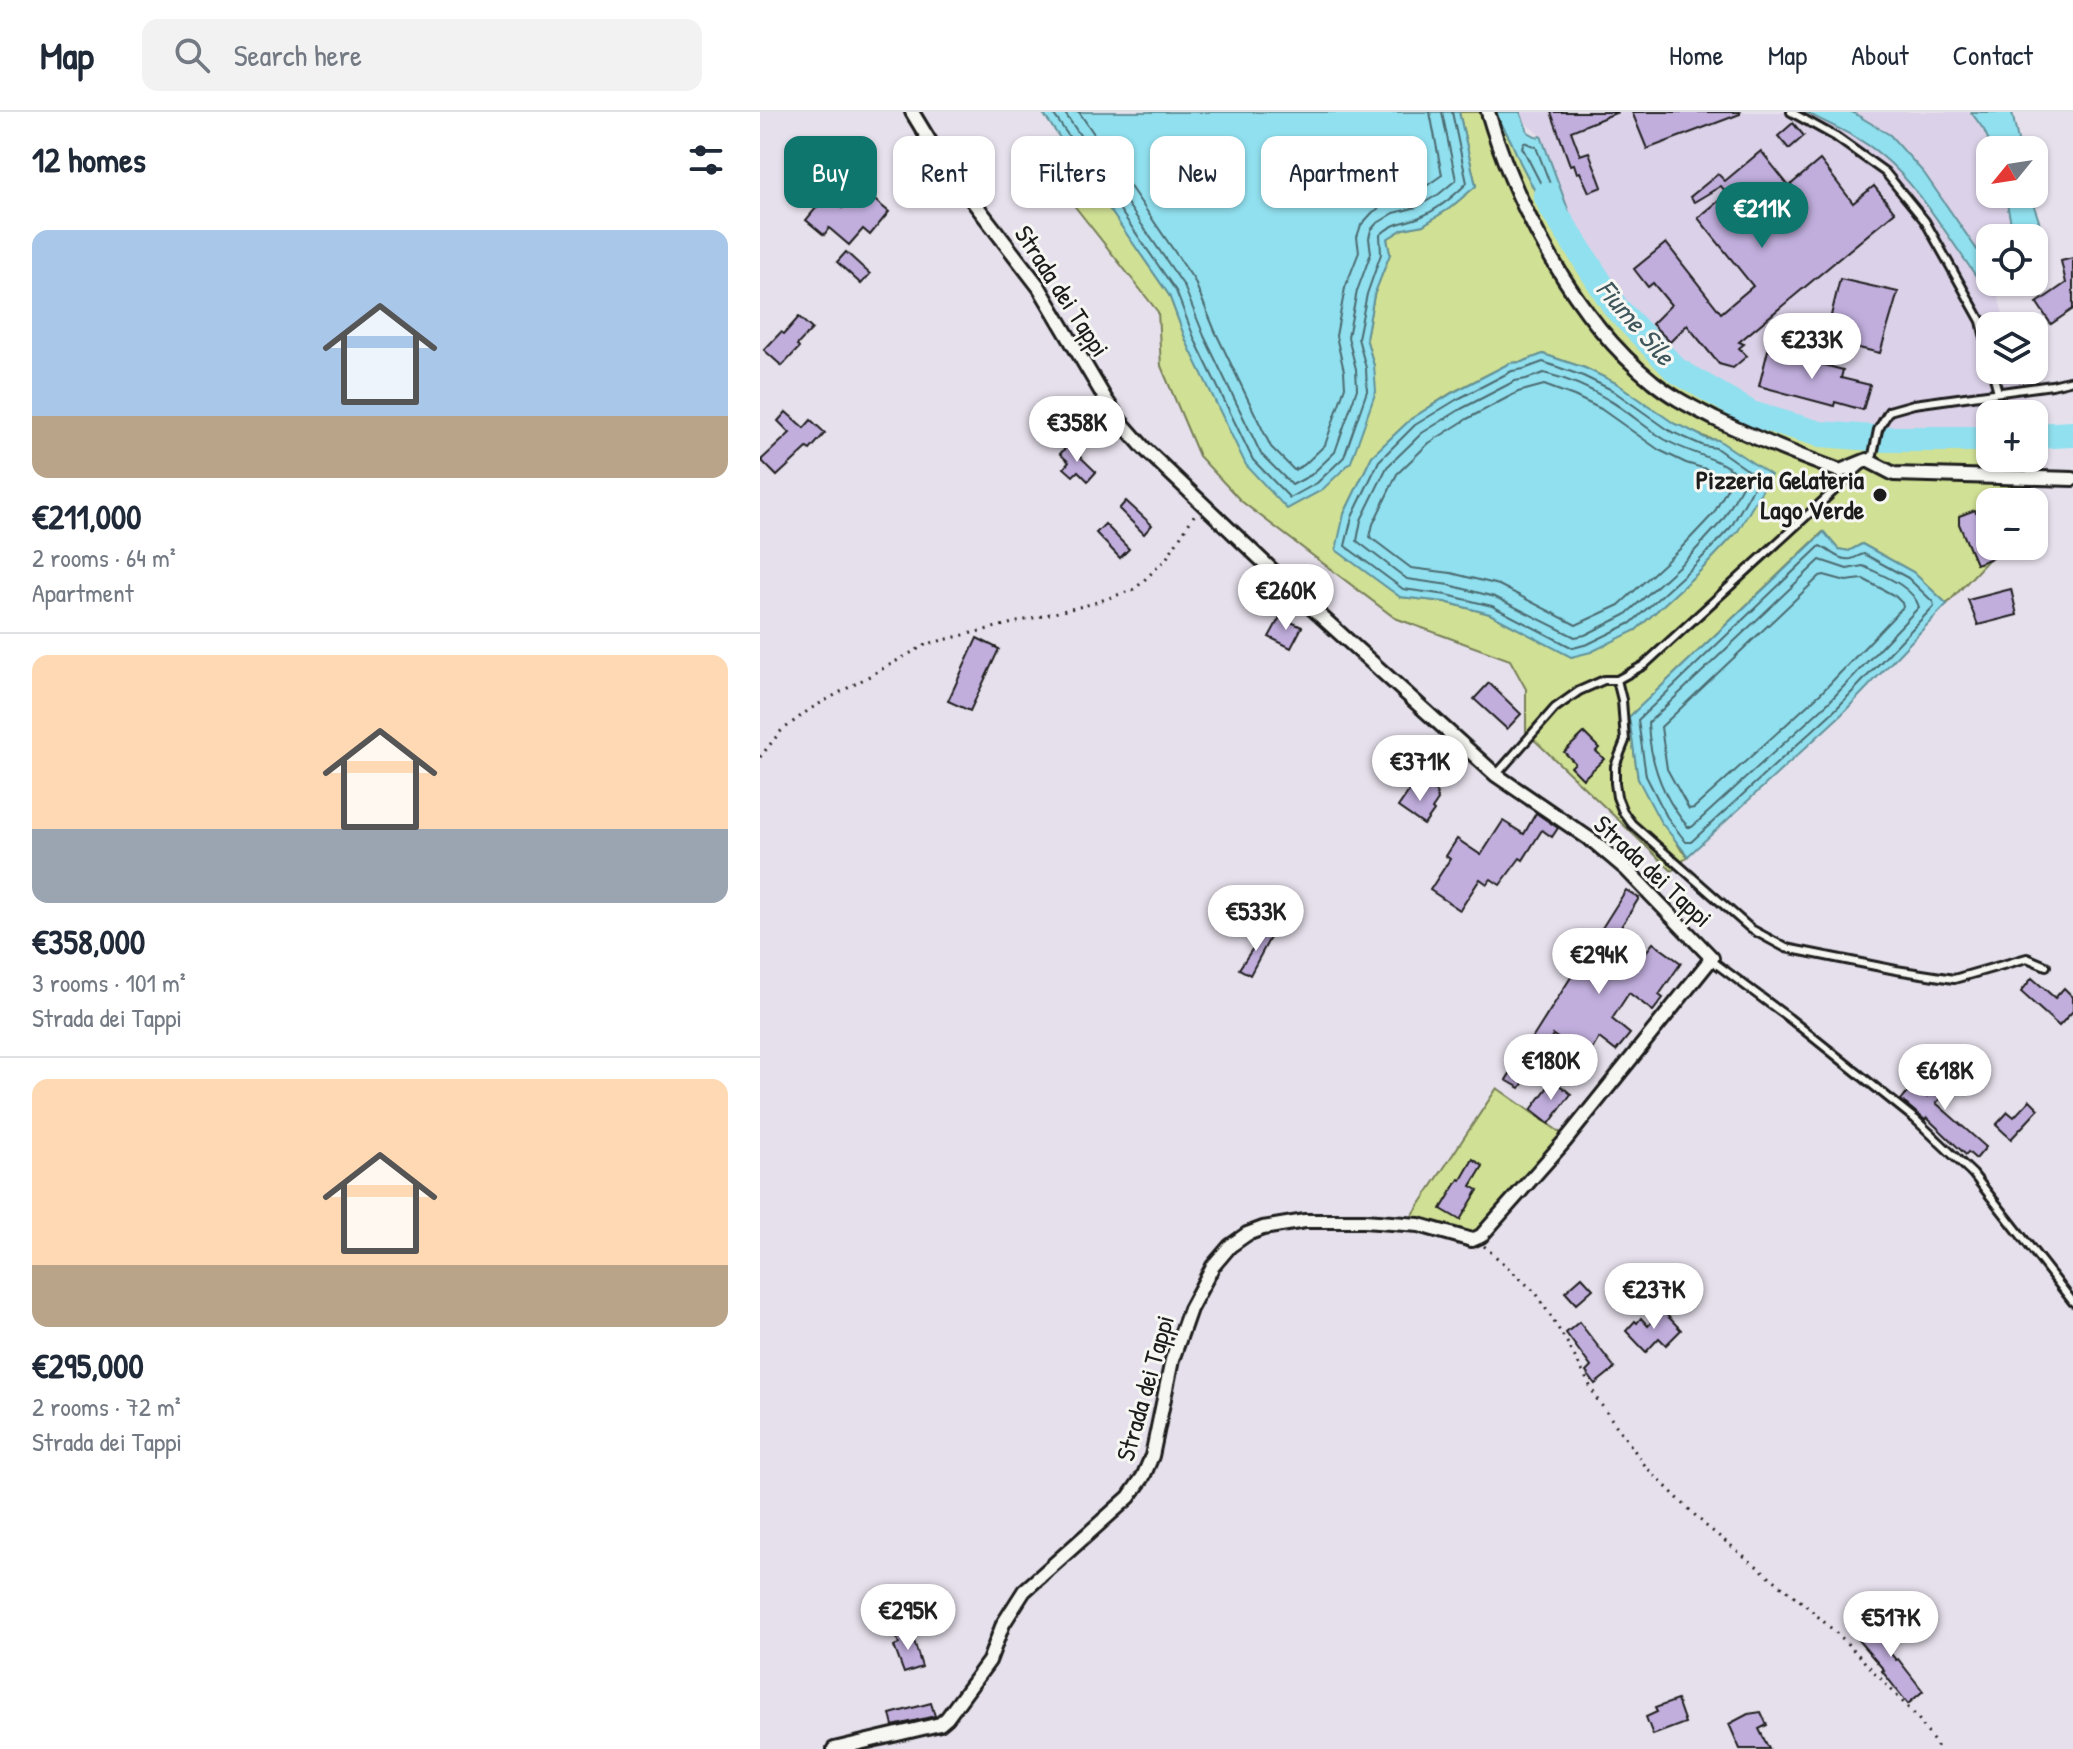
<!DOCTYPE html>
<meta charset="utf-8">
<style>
body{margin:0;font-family:"Patrick Hand",sans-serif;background:#f2f2f3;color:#1f2937;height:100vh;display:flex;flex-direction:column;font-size:30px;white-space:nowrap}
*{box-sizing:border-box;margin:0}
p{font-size:26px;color:#747a83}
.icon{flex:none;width:44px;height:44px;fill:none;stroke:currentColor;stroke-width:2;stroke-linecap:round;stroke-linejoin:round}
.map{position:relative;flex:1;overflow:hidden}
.details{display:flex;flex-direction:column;background:#fff;width:760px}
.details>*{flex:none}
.top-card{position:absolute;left:24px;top:24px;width:760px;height:72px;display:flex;gap:16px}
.needle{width:52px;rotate:240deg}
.buttons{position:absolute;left:1216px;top:24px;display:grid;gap:16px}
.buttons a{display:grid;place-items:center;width:72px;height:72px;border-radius:16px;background:#fff;box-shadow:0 2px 6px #0004;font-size:40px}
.price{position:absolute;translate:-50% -68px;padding:0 18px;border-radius:28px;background:#fff;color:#222;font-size:26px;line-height:52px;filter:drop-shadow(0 2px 4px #0008)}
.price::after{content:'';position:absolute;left:50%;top:48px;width:24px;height:18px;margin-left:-12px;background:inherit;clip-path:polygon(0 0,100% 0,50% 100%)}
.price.active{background:#0f766e;color:#fff}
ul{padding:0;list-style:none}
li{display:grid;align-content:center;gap:16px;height:424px;padding:0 32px}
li+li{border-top:2px solid #e0e1e3}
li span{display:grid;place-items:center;height:248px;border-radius:16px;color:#555}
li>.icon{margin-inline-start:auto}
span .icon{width:144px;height:144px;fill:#fffc;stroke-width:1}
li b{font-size:34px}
h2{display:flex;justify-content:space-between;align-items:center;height:96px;padding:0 32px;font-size:34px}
.pill{padding:0 28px;border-radius:16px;background:#fff;box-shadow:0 2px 6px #0004;font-size:28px;line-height:72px}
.pill.active{background:#0f766e;color:#fff}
header{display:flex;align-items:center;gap:48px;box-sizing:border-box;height:112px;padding:0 40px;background:#fff;border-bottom:2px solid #e0e1e3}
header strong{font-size:38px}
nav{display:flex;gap:44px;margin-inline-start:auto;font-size:28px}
.search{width:560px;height:72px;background:#f2f2f3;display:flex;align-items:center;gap:20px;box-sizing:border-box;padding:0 28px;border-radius:16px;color:#747a83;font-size:30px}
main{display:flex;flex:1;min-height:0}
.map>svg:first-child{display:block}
.built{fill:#dbd1e8}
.green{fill:#d0e094;stroke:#767e58;stroke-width:2;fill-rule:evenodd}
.water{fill:#91e0ef;stroke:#62929b;stroke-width:2}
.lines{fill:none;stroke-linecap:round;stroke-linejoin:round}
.shore{stroke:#4b6a70;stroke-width:2}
.river{stroke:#91e0ef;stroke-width:26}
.building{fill:#c1aedd;stroke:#1c1c1c;stroke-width:2}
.lane-casing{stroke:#1c1c1c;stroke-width:12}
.street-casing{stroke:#1c1c1c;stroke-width:18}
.path{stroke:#1c1c1c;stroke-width:3;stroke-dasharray:2 6;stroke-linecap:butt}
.lane{stroke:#f6f6f2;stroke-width:6}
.street{stroke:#f6f6f2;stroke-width:12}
.poi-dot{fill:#1c1c1c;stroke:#f6f6f2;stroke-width:3}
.labels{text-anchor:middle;stroke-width:6;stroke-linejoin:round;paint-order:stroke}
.street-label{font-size:26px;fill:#1c1c1c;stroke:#f6f6f2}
.poi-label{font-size:26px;font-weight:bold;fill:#1c1c1c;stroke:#f6f6f2;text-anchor:end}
.water-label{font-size:28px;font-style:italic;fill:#3f575b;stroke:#f6f6f2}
</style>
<header>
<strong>Map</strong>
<div class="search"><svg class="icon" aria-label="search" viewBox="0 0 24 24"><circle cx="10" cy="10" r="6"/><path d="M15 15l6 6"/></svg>Search here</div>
<nav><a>Home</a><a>Map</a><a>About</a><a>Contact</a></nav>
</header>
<main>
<section class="details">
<h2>12 homes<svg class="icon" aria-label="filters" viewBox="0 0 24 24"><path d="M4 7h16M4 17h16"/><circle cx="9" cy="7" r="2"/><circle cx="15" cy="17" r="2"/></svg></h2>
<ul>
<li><span style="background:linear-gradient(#a9c7e8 75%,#b9a48a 0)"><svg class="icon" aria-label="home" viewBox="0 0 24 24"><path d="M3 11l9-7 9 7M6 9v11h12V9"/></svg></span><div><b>€211,000</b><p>2 rooms · 64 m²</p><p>Apartment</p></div></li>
<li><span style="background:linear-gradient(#ffd9b3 70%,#9aa5b1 0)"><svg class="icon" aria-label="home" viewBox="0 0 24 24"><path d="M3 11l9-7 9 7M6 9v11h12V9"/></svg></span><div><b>€358,000</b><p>3 rooms · 101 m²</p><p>Strada dei Tappi</p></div></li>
<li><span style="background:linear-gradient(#ffd9b3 75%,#b9a48a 0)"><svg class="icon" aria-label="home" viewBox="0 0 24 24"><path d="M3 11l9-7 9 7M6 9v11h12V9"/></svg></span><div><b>€295,000</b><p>2 rooms · 72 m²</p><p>Strada dei Tappi</p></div></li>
</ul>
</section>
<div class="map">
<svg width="1313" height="1637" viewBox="0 0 1313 1637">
<rect width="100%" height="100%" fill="#e6e0ec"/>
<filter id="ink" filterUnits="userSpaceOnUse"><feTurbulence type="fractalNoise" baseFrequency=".0125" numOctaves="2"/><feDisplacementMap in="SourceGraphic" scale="16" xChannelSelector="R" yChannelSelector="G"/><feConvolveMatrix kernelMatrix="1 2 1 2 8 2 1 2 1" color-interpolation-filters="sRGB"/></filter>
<g filter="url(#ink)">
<g class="built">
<path d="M760 0H1046L1101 28 1121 42 1140 60 1216 164 1229 174 1236 175 1246 214H1230V258H1258L1270 302H1230V319L1210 322 1180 324 1085 319 1053 316 992 300 965 289 929 269 909 256 876 226 843 190 816 151 799 116V74L781 24 762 8Z"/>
<path d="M1092 0H1211L1224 18 1233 38H1230V82H1245L1254 126H1230V150L1224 146 1147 40 1130 23Z"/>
</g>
<g class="green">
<path d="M699 0H735L751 29 795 120 832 177 873 224 918 264 972 295 1050 325 1128 331 1230 335V346H1257L1269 390H1230V434H1241L1187 492 1153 460 1102 432 1089 439 1078 437 1063 420 869 605 878 667 922 739 928 744 912 759 766 620V577L750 548 635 506 481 389 439 344 401 254 398 200 313 92 335 76 409 183 427 231 614 254 606 226 614 183 630 142 627 127 643 117 663 113 690 96 716 74ZM783 242 825 256 856 271 915 313C931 317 942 327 958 328L978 419 942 457 876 518 812 545 730 502 685 490 640 485 584 402 612 344 651 307 691 281 750 251 762 250Z"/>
<path d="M737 976 801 1021 818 1003 714 1126 648 1110Z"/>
</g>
<g class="water">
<path d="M282 0H699L716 74 690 96 663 113 643 117 627 127 630 142 614 183 606 226 614 254 616 279 591 350 562 378 527 397 486 353 427 231 409 183Z"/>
<path d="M735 0H760L768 20 777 25 781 24 812 108 795 118 760 50 751 29Z"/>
<path d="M1046 0H1092L1130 23 1164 61 1220 142 1230 150V170H1261C1244 180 1231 177 1216 164 1189 126 1157 72 1121 43 1099 24 1071 14 1046 0Z"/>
<path d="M1211 0H1252L1260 38H1233L1224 18Z"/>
<path d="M1245 82H1270C1277 106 1296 142 1274 162V126H1254Z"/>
<path d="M783 242 825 256 856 271 915 312 926 316 947 327 958 328 1011 363 978 419 942 457 876 518 831 540 811 545 730 502 685 490 640 485 576 438 584 402 612 344 651 307 692 281 750 251 762 250Z"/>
<path d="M1064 420 1078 437 1089 439 1102 432 1153 460 1187 492 1082 602 928 744 900 709 878 667 869 605Z"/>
</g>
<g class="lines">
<g class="shore">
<path d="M292 0 416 179 435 228 493 348 530 386 557 371 584 345 607 279 606 256 598 226 607 182 621 142 620 123C635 109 644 112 660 105 677 98 694 84 707 71L692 0"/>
<path d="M304 0 424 174 444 224 501 342 532 373 551 363 575 340 597 277 596 257 588 225 597 179 611 141 609 126 611 118 616 112 634 101 657 95 679 82 696 68 682 0"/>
<path d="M319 0 434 168 455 219 511 335 534 358 544 353 565 333 585 275 584 259 576 224 585 176 599 140 597 125 601 113 613 100 631 89 652 84 682 63 670 0"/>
<path d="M764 30 776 35 792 77 790 82 785 80 762 35Z"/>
<path d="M783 250 823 264 852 278 910 319 944 334 956 336 999 366 971 415 936 452 871 511 828 532 813 536 732 494 687 483 643 477 585 434 592 405 619 349 655 313 696 288 752 259 764 257Z"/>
<path d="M784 261C804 266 829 276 847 287 867 298 884 315 904 327 930 343 964 345 985 369L963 408 929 445 865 503 825 523 815 525 735 485 689 473 647 467 597 429 601 408 627 355 662 321 701 297 755 269 766 267Z"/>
<path d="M784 273 814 284 841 297 899 338 926 351 949 358 969 373 954 401 921 436 859 493 816 513 739 473 691 461 651 456 610 425 613 412 637 362 669 331 707 307 758 280Z"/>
<path d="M1060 434C1070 438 1078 449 1091 447 1095 446 1099 443 1104 442L1148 466 1173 490 1174 494 1076 597 931 730H926L907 705 886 664 878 608Z"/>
<path d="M1060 448 1087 457 1103 454C1122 463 1153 474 1159 495L1069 590 932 715H928C902 685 890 650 888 611Z"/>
<path d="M1064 463 1086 469 1103 467 1135 484 1142 491 1143 495 1061 581 934 696 929 697 907 657 901 615 1060 464Z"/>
</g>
<g class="river">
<path d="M786 83 792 96 856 196 916 258 991 302 1060 322 1126 327H1230"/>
<path d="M1274 324 1313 322"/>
</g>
</g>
<g class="building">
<path d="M791 0H858L811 19 820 43 829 40 842 75 829 80 820 60 817 61 814 52 810 53Z"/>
<path d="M872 0H980V2L887 37Z"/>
<path d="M1033 11 1044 24 1029 37 1018 24Z"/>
<path d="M1001 39 1029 74 1060 48 1093 91 1114 74 1135 100 979 230 984 232 979 236 987 244 973 256 959 252 927 213 910 230 892 212 911 193 893 171 888 175 874 157 906 131 961 201 993 174 938 106 967 82 961 74 934 90 930 85 958 62 965 69Z"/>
<path d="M100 76 129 100 110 123 103 117 89 133 69 116 64 123 46 108 67 83 82 96Z"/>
<path d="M86 140 110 162 101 172 77 150Z"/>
<path d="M1313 146V197L1291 212 1277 191 1306 171 1301 149Z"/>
<path d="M1080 167 1138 180 1120 241 1065 228Z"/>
<path d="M39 205 52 217 37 233 39 236 22 254 4 238 21 220 24 222Z"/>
<path d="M1008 238 1083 258 1081 266 1110 273 1103 298 1075 290 1074 294 999 274Z"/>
<path d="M26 300 44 316 51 308 65 321 50 338 47 336 17 364 1 348 30 321 18 309Z"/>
<path d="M308 333 336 360 328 369 318 359 313 364 304 356 309 350 300 342Z"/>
<path d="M366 389 392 413 384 422 359 397Z"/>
<path d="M1230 396V434L1262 435 1216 452 1199 412V404L1215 398 1216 401Z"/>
<path d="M345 412 369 437 360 446 336 421Z"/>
<path d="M1251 477 1257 503 1218 513 1208 488Z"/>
<path d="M520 505 542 515 531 536 509 525Z"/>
<path d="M217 526 239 537 210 599 188 589Z"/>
<path d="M729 571 761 602 747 617 714 587Z"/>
<path d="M824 621 839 636 836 639 844 647 823 667 811 655 815 651 804 640Z"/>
<path d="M656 669 665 675 667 673 676 680 678 688 672 697 674 699 664 713 638 695Z"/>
<path d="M776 701 798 716 792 725 782 718 763 748 760 746 740 773 731 767 727 772 720 767 700 798 670 778 690 747 686 744 697 727 721 743 743 709 764 722Z"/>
<path d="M866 778 879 786 844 842 871 860 893 831 921 851 899 883 903 886 893 899 869 881 852 907 870 922 856 939 839 926 827 946 793 923 760 976 746 968Z"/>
<path d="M505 818 512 822 490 863 479 857Z"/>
<path d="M1272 866 1295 886 1304 876 1313 885V899L1299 914 1261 880Z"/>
<path d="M1195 955 1215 974 1207 982 1199 975 1196 979 1192 975 1176 991 1226 1035 1216 1047 1208 1040 1206 1043 1167 1006 1165 1008 1141 988 1153 973 1167 985Z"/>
<path d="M793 968 811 982 789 1012 771 998Z"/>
<path d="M1270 988 1279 997 1251 1027 1236 1013 1248 1000 1254 1005Z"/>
<path d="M713 1047 723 1054 711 1074 718 1078 700 1108 681 1097 699 1067 701 1068Z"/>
<path d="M822 1165 833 1177 816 1192 805 1180Z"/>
<path d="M902 1198 921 1218 906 1233 899 1226 886 1240 866 1219 875 1209 877 1211 881 1206 888 1214Z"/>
<path d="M819 1210 855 1256 835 1272 826 1260 831 1255 806 1221Z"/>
<path d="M1140 1499 1148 1507 1121 1530 1136 1548 1138 1547 1163 1579 1148 1592 1122 1559 1124 1558 1098 1528 1111 1517 1115 1521Z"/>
<path d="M151 1519 162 1555 144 1561 134 1534 139 1532 136 1523Z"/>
<path d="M917 1588 925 1611 893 1623 886 1605 897 1600 895 1596Z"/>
<path d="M171 1591 175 1604 133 1614 130 1602Z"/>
<path d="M1001 1600 1007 1613 999 1617 1009 1637H980L969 1612 988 1602Z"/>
</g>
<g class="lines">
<g class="lane-casing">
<g id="lane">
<path d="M1031 0 1076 25 1125 60 1165 109 1221 209 1230 248"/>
<path d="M1232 258 1238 280"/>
<path d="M857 568 862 588 865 629 855 654V671L857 685 863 700 872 712 991 817 1026 836 1136 858 1194 867 1267 846 1286 854"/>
<path d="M736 663 795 596 819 579 844 568H857L884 553 1113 343 1118 318 1129 299 1154 292 1292 273 1313 268"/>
<path d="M951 848 1029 906 1155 1007 1213 1062 1313 1190"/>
</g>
</g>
<g class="street-casing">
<g id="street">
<path d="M728 0C755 93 816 208 892 269 911 285 934 296 955 307 996 327 1037 343 1080 359L1107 348 1134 362 1313 367"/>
<path d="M74 1637 180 1612 187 1606 229 1549 243 1512 264 1479 369 1385 383 1365 392 1344 412 1248 430 1197 453 1154 470 1134 487 1122 503 1116 545 1109H604L659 1113 712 1128 721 1124 804 1030 952 846 867 758 834 730 736 663 553 497 384 336 361 310 346 288 279 175 212 88 172 33 152 0"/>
</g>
</g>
<g class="path">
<path d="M0 645 20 620 50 597 167 532 331 492 375 477 406 447 435 402"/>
<path d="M724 1134 776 1181 808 1232 837 1287 887 1356 945 1413 1043 1491 1083 1527 1157 1605 1179 1637"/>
</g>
<use href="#lane" class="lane"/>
<use href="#street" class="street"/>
</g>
</g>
<circle class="poi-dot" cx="1120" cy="383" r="8"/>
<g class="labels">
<g class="street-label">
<text transform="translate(302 179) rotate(57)" y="9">Strada dei Tappi</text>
<text transform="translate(893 759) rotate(43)" y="9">Strada dei Tappi</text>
<text transform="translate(385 1276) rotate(-74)" y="9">Strada dei Tappi</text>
</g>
<g class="poi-label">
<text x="1104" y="377">Pizzeria Gelateria<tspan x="1104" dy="30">Lago Verde</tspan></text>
</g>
<g class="water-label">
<text transform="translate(876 210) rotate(49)" y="10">Fiume Sile</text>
</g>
</g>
</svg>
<div class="buttons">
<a><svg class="needle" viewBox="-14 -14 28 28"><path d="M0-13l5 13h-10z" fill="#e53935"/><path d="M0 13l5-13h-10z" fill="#747a83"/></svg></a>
<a><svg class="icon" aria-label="locate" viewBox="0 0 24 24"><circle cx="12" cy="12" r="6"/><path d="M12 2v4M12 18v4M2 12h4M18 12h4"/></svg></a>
<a><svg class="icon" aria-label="layers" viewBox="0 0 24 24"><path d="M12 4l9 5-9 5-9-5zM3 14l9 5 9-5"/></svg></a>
<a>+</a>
<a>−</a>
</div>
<b class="price active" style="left:1002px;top:138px">€211K</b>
<b class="price" style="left:1052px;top:269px">€233K</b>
<b class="price" style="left:317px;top:352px">€358K</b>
<b class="price" style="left:526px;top:520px">€260K</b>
<b class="price" style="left:660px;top:691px">€371K</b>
<b class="price" style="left:496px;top:841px">€533K</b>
<b class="price" style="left:839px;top:884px">€294K</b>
<b class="price" style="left:791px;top:990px">€180K</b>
<b class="price" style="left:1185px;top:1000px">€618K</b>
<b class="price" style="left:894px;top:1219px">€237K</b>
<b class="price" style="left:148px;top:1540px">€295K</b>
<b class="price" style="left:1131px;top:1547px">€517K</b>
<div class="top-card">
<a class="pill active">Buy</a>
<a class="pill">Rent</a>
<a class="pill">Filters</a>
<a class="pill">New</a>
<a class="pill">Apartment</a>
</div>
</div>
</main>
